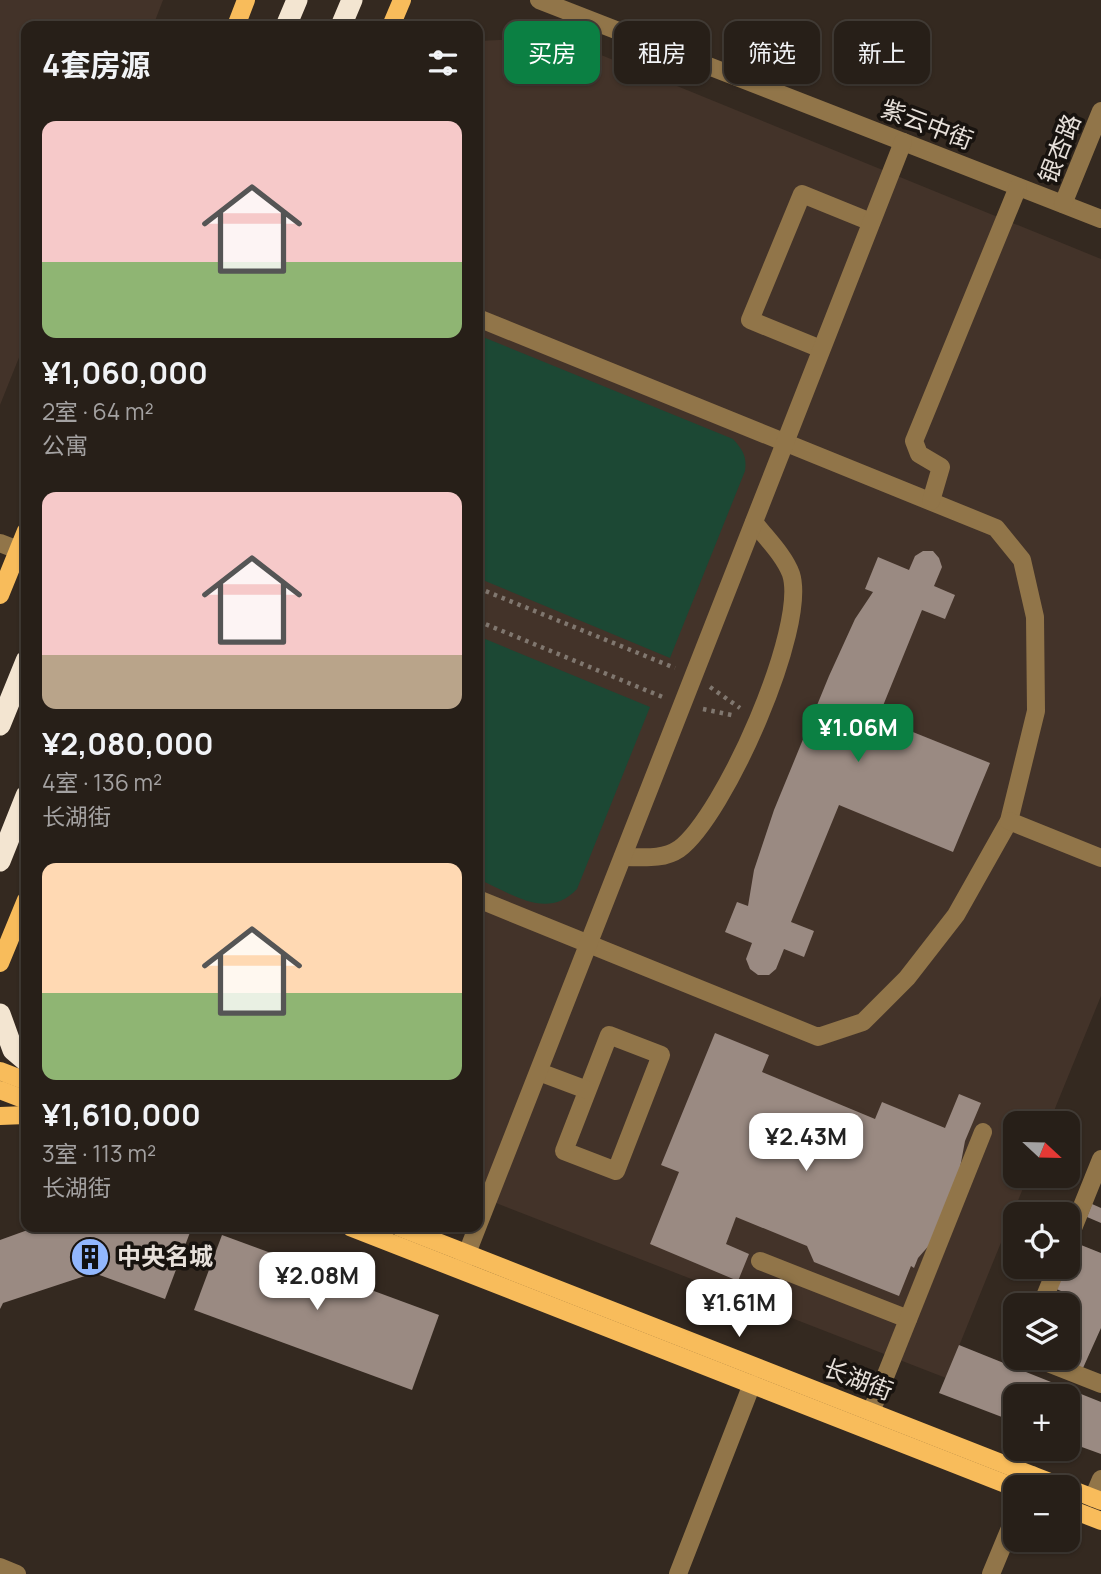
<!DOCTYPE html>
<html lang="zh">
<meta charset="utf-8">
<style>
body{margin:0;font-family:Manrope,"Noto Sans SC",sans-serif;background:#332c25;color:#f1f3f6;height:100vh;display:flex;flex-direction:column;font-size:26px;white-space:nowrap}
*{box-sizing:border-box;margin:0}
p{font-size:23px;color:#a4a2a2}
.icon{flex:none;width:38px;height:38px;fill:none;stroke:currentColor;stroke-width:2;stroke-linecap:round;stroke-linejoin:round}
.map{position:relative;flex:1;overflow:hidden}
.panel{position:absolute;left:21px;top:21px;width:462px;height:1211px;display:flex;flex-direction:column;background:#271f18;border-radius:14px;box-shadow:0 2px 5px #0004,0 0 0 2px #433d37}
.panel>*{flex:none}
.banner{position:absolute;left:504px;top:21px;width:492px;height:63px;display:flex;gap:14px}
.needle{width:46px;rotate:112deg}
.controls{position:absolute;left:1003px;top:1111px;display:grid;gap:14px}
.controls a{display:grid;place-items:center;width:77px;height:77px;border-radius:14px;background:#271f18;box-shadow:0 2px 5px #0004,0 0 0 2px #433d37;font-size:35px}
.price{position:absolute;translate:-50% -60px;padding:0 16px;border-radius:14px;background:#fff;color:#222;font-size:23px;line-height:46px;filter:drop-shadow(0 2px 4px #0008)}
.price::after{content:'';position:absolute;left:50%;top:42px;width:21px;height:16px;margin-left:-10px;background:inherit;clip-path:polygon(0 0,100% 0,50% 100%)}
.price.current{background:#0b8043;color:#fff}
ul{padding:0;list-style:none}
li{display:grid;align-content:center;gap:14px;height:371px;padding:0 21px}
li span{display:grid;place-items:center;height:217px;border-radius:14px;color:#555}
li>.icon{margin-inline-start:auto}
span .icon{width:126px;height:126px;fill:#fffc;stroke-width:1}
li b{font-size:30px}
h2{display:flex;justify-content:space-between;align-items:center;height:84px;padding:0 21px;font-size:30px}
.pill{padding:0 24px;border-radius:14px;background:#271f18;box-shadow:0 2px 5px #0004,0 0 0 2px #433d37;font-size:24px;line-height:63px}
.pill.current{background:#0b8043;color:#fff}
.map>svg:first-child{display:block}
.commercial{fill:#433329}
.green{fill:#1c4834}
.building{fill:#9a8a82}
.lines{fill:none;stroke-linecap:round;stroke-linejoin:round}
.path{stroke:#80776f;stroke-width:4.5;stroke-dasharray:3.5 5;stroke-linecap:butt}
.minor{stroke:#917549;stroke-width:18}
.major{stroke:#f8bc5b;stroke-width:18}
.highway{stroke:#f3e5d1;stroke-width:21}
.labels{text-anchor:middle;stroke-width:7;stroke-linejoin:round;paint-order:stroke}
.street-label{font-size:24px;fill:#e7e0da;stroke:#18130f}
.poi-label{font-size:24px;font-weight:bold;fill:#e7e0da;stroke:#18130f;text-anchor:start}
</style>
<div class="map">
<svg width="1101" height="1574" viewBox="0 0 1101 1574">
<rect width="100%" height="100%" fill="#342920"/>
<g class="commercial">
<path d="M0 0H163L153 26H26V340L0 405Z"/>
<path d="M557 37 1101 259V996L1049 1123 1015 1124V1176H1028L946 1378 478 1196V41Z"/>
</g>
<g class="green">
<path d="M478 335 733 439C743 450 747 457 745 471L670 658 478 578Z"/>
<path d="M478 636 650 707 577 889C547 921 511 893 478 879Z"/>
</g>
<g class="building">
<path d="M923 551H933L939 558 942 567 934 586 955 595 945 619 922 610 878 718 990 763 953 852 839 805 791 922 814 931 804 957 784 949 776 969 769 975H758L750 969 746 959 752 943 725 932 737 902 748 906 754 870 774 810 829 676 855 619 873 592 865 589 878 557 909 570 915 556Z"/>
<path d="M715 1033 769 1055 762 1072 875 1119 882 1102 945 1128 959 1094 981 1103 965 1141 957 1184 932 1242 918 1258 914 1268 911 1266 899 1296 814 1262 807 1246 736 1217 726 1244 749 1254 738 1281 650 1244 679 1172 661 1165Z"/>
<path d="M1092 1204 1101 1208V1223L1087 1217Z"/>
<path d="M36 1227H192L165 1299 94 1273 3 1303 0 1309V1240Z"/>
<path d="M222 1235 439 1315 412 1390 194 1310Z"/>
<path d="M1071 1241 1101 1253V1328L1083 1368 1060 1358H1068V1306H1044L1047 1298 1057 1302 1061 1291 1052 1287 1060 1268 1069 1271 1075 1256 1068 1253Z"/>
<path d="M959 1345 1101 1402V1454L1068 1442V1396H1015V1422L939 1393Z"/>
</g>
<g class="lines">
<g class="path">
<path d="M478 588 675 668"/>
<path d="M478 621 665 698"/>
<path d="M710 687 740 708"/>
<path d="M703 709 736 716"/>
</g>
<g class="minor">
<path d="M539 0 1101 219"/>
<path d="M1063 204 1101 111"/>
<path d="M478 318 996 528 1022 560 1035 617 1036 711 1009 821 956 915 907 978 863 1022 818 1037 478 899"/>
<path d="M821 349 750 320 802 194 871 222"/>
<path d="M931 501 941 467 919 454 914 441 1018 187"/>
<path d="M0 543 18 550"/>
<path d="M1009 821 1101 858"/>
<path d="M623 857C642 857 663 860 679 849 724 816 808 627 791 574 784 555 766 538 754 522"/>
<path d="M609 1035 661 1055 616 1171 564 1151Z"/>
<path d="M539 1072 587 1090"/>
<path d="M1068 1241 1101 1159"/>
<path d="M760 1261 908 1319"/>
<path d="M462 1266 903 142"/>
<path d="M1041 1306 1057 1267"/>
<path d="M1035 1358 1101 1384"/>
<path d="M871 1412 983 1132"/>
<path d="M1027 1488 1032 1475"/>
<path d="M1093 1498 1101 1479"/>
<path d="M0 1567 17 1574"/>
<path d="M678 1574 752 1384"/>
<path d="M991 1574 1015 1516"/>
</g>
<g class="major">
<path d="M236 26 246 0"/>
<path d="M391 26 402 0"/>
<path d="M0 595 26 531"/>
<path d="M0 963 26 900"/>
<path d="M0 1071 26 1081"/>
<path d="M0 1090 26 1100"/>
<path d="M0 1116 26 1115"/>
<path d="M350 1227 1016 1488"/>
<path d="M399 1227 1065 1488"/>
<path d="M1068 1488 1101 1501"/>
<path d="M1068 1508 1101 1521"/>
</g>
<g class="highway">
<path d="M286 26 297 0"/>
<path d="M341 26 352 0"/>
<path d="M0 725 26 661"/>
<path d="M0 861 26 796"/>
<path d="M0 1014 13 1050 26 1061"/>
</g>
</g>
<defs>
<g id="building-disc" transform="scale(2.0125)"><circle r="9.5" fill="#92b7fd" stroke="#18130f"/><path d="M-4-6H4V6H1V3H-1V6H-4ZM-2.5-4.3h1.7v1.8h-1.7ZM.8-4.3h1.7v1.8H.8ZM-2.5-1h1.7V.8h-1.7ZM.8-1h1.7V.8H.8Z" fill="#111"/></g>
</defs>
<g fill-rule="evenodd">
<use href="#building-disc" x="90" y="1257"/>
</g>
<g class="labels">
<g class="street-label">
<text transform="translate(927 125) rotate(21)" y="8">紫云中街</text>
<text transform="translate(1060 149) rotate(-68)" y="8">银杏路</text>
<text transform="translate(858 1380) rotate(21)" y="8">长湖街</text>
</g>
<g class="poi-label">
<text x="117" y="1265">中央名城</text>
</g>
</g>
</svg>
<div class="controls">
<a><svg class="needle" viewBox="-14 -14 28 28"><path d="M0-13l5 13h-10z" fill="#e53935"/><path d="M0 13l5-13h-10z" fill="#a4a2a2"/></svg></a>
<a><svg class="icon" aria-label="locate" viewBox="0 0 24 24"><circle cx="12" cy="12" r="6"/><path d="M12 2v4M12 18v4M2 12h4M18 12h4"/></svg></a>
<a><svg class="icon" aria-label="layers" viewBox="0 0 24 24"><path d="M12 4l9 5-9 5-9-5zM3 14l9 5 9-5"/></svg></a>
<a>+</a>
<a>−</a>
</div>
<b class="price current" style="left:858px;top:764px">¥1.06M</b>
<b class="price" style="left:806px;top:1173px">¥2.43M</b>
<b class="price" style="left:317px;top:1312px">¥2.08M</b>
<b class="price" style="left:739px;top:1339px">¥1.61M</b>
<div class="banner">
<a class="pill current">买房</a>
<a class="pill">租房</a>
<a class="pill">筛选</a>
<a class="pill">新上</a>
</div>
<section class="panel">
<h2>4套房源<svg class="icon" aria-label="filters" viewBox="0 0 24 24"><path d="M4 7h16M4 17h16"/><circle cx="9" cy="7" r="2"/><circle cx="15" cy="17" r="2"/></svg></h2>
<ul>
<li><span style="background:linear-gradient(#f6c9c9 65%,#8fb573 0)"><svg class="icon" aria-label="home" viewBox="0 0 24 24"><path d="M3 11l9-7 9 7M6 9v11h12V9"/></svg></span><div><b>¥1,060,000</b><p>2室 · 64 m²</p><p>公寓</p></div></li>
<li><span style="background:linear-gradient(#f6c9c9 75%,#b9a48a 0)"><svg class="icon" aria-label="home" viewBox="0 0 24 24"><path d="M3 11l9-7 9 7M6 9v11h12V9"/></svg></span><div><b>¥2,080,000</b><p>4室 · 136 m²</p><p>长湖街</p></div></li>
<li><span style="background:linear-gradient(#ffd9b3 60%,#8fb573 0)"><svg class="icon" aria-label="home" viewBox="0 0 24 24"><path d="M3 11l9-7 9 7M6 9v11h12V9"/></svg></span><div><b>¥1,610,000</b><p>3室 · 113 m²</p><p>长湖街</p></div></li>
</ul>
</section>
</div>
